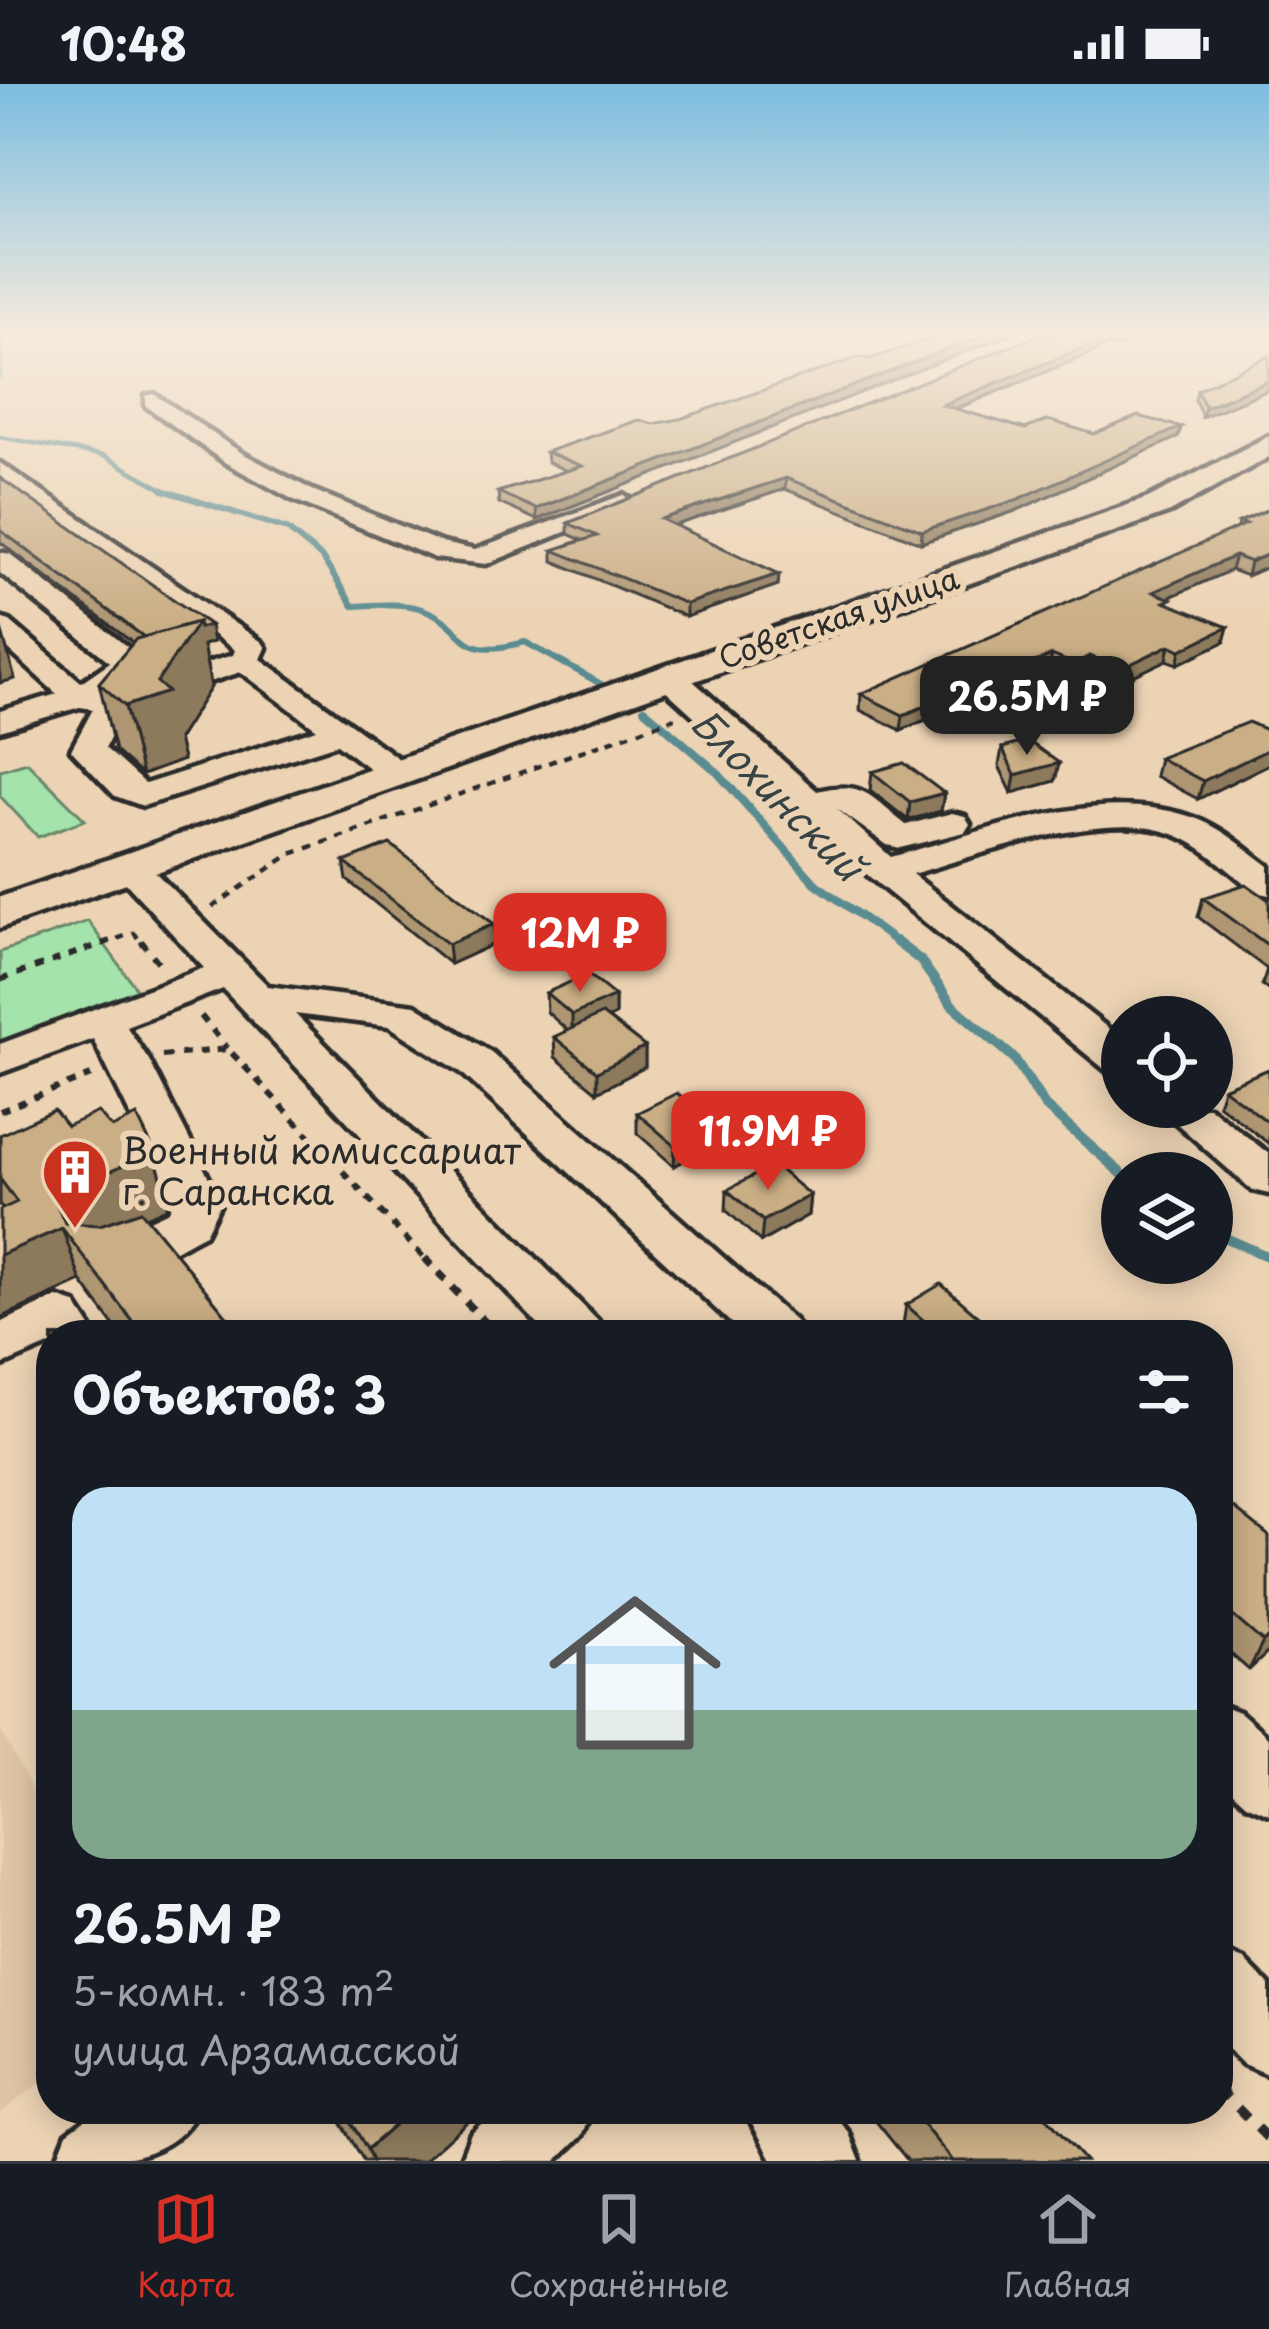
<!DOCTYPE html>
<html lang="ru">
<meta charset="utf-8">
<style>
body{margin:0;font-family:"Playpen Sans",sans-serif;background:#20242c;color:#f1f3f6;height:100vh;display:flex;flex-direction:column;font-size:45px;white-space:nowrap}
*{box-sizing:border-box;margin:0}
p{font-size:39px;color:#9ea1a6}
.icon{flex:none;width:66px;height:66px;fill:none;stroke:currentColor;stroke-width:2;stroke-linecap:round;stroke-linejoin:round}
.map{position:relative;flex:1;overflow:hidden}
.side{position:absolute;left:36px;top:1236px;width:1197px;height:804px;display:flex;flex-direction:column;background:#171b24;border-radius:48px;box-shadow:0 6px 30px #0003}
.side>*{flex:none}
.controls{position:absolute;left:1101px;top:912px;display:grid;gap:24px}
.controls a{display:grid;place-items:center;width:132px;height:132px;border-radius:50%;background:#171b24;box-shadow:0 6px 30px #0003;font-size:60px}
.price{position:absolute;translate:-50% -102px;padding:0 27px;border-radius:24px;background:#d93025;color:#fff;font-size:39px;line-height:78px;filter:drop-shadow(0 3px 6px #0008)}
.price::after{content:'';position:absolute;left:50%;top:72px;width:36px;height:27px;margin-left:-18px;background:inherit;clip-path:polygon(0 0,100% 0,50% 100%)}
.price.current{background:#222;color:#fff}
ul{padding:0;list-style:none}
li{display:grid;align-content:center;gap:24px;height:636px;padding:0 36px}
li+li{border-top:3px solid #363941}
li span{display:grid;place-items:center;height:372px;border-radius:36px;color:#555}
li>.icon{margin-inline-start:auto}
span .icon{width:216px;height:216px;fill:#fffc;stroke-width:1}
li b{font-size:51px}
h2{display:flex;justify-content:space-between;align-items:center;height:144px;padding:0 36px;font-size:51px}
.status{display:flex;justify-content:space-between;align-items:center;height:84px;padding:0 60px;background:#171b24;direction:ltr}
.status svg{height:33px;fill:currentColor}
.menu{display:flex;justify-content:space-around;align-items:center;height:168px;border-top:3px solid #363941;background:#171b24;font-size:33px;color:#9ea1a6}
.menu a{display:grid;justify-items:center;gap:6px}
.menu .current{color:#d93025}
.map>svg:first-child{display:block}
.built{fill:#dec5a4}
.green{fill:#a4e3ab;stroke:#68876b;stroke-width:3}
.lines{fill:none;stroke-linecap:round;stroke-linejoin:round}
.stream-far3{stroke:#5a8b90;stroke-width:4.5}
.stream-far2{stroke:#5a8b90;stroke-width:6}
.stream-far1{stroke:#5a8b90;stroke-width:8}
.stream{stroke:#5a8b90;stroke-width:10}
.minor-casing{stroke:#2b2b2b;stroke-width:9}
.major-casing{stroke:#2b2b2b;stroke-width:9}
.path-far3{stroke:#2b2b2b;stroke-width:4.5;stroke-dasharray:8 8;stroke-linecap:butt}
.path-far2{stroke:#2b2b2b;stroke-width:6;stroke-dasharray:9 9;stroke-linecap:butt}
.path-far1{stroke:#2b2b2b;stroke-width:8;stroke-dasharray:10 10;stroke-linecap:butt}
.path{stroke:#2b2b2b;stroke-width:9;stroke-dasharray:14 14;stroke-linecap:butt}
.minor{fill:#ecd3b4;fill-rule:evenodd}
.major{fill:#ecd3b4;fill-rule:evenodd}
.wall{fill:#ae9672;stroke:#2b2b2b;stroke-width:3}
.shaded-wall{fill:#8d7a5d;stroke:#2b2b2b;stroke-width:3}
.building{fill:#caae85;stroke:#2b2b2b;stroke-width:3}
.labels{text-anchor:middle;stroke-width:12;stroke-linejoin:round;paint-order:stroke}
.far-street-label{font-size:30px;fill:#2b2b2b;stroke:#ecd3b4}
.poi-label{font-size:36px;fill:#2b2b2b;stroke:#ecd3b4;text-anchor:start}
.water-label{font-size:39px;font-style:italic;fill:#374344;stroke:#ecd3b4}
</style>
<div class="status"><b>10:48</b><svg viewBox="0 0 49 12"><path d="M0 12V9h3v3zM5 12V6h3v6zM10 12V3h3v9zM15 12V0h3v12zM26 1h20v11H26zM47 4h2v5h-2z"/></svg></div>
<div class="map">
<svg width="1269" height="2077" viewBox="0 0 1269 2077">
<rect width="100%" height="100%" fill="#ecd3b4"/>
<filter id="ink" filterUnits="userSpaceOnUse"><feTurbulence type="fractalNoise" baseFrequency=".00833" numOctaves="2"/><feDisplacementMap in="SourceGraphic" scale="24" xChannelSelector="R" yChannelSelector="G"/><feConvolveMatrix kernelMatrix="1 2 1 2 8 2 1 2 1" color-interpolation-filters="sRGB"/></filter>
<g filter="url(#ink)">
<path class="built" d="M0 1645 51 1742V1991L0 2029Z"/>
<g class="green">
<path d="M27 678 85 736 38 753 0 712V686Z"/>
<path d="M88 837 137 906 0 959V868Z"/>
</g>
<g class="lines">
<g class="stream-far3">
<path d="M0 293 4 249"/>
<path d="M0 353 104 372 170 409"/>
</g>
<path class="stream-far2" d="M163 406 287 445 322 474 353 522C375 521 400 518 422 525 472 542 451 578 525 558L601 600"/>
<path class="stream-far1" d="M644 625 716 687 815 799 899 860"/>
<g class="stream">
<path d="M895 857 920 876 952 921 1014 974 1045 1022 1122 1090"/>
<path d="M1212 1148 1269 1173"/>
</g>
<g class="minor-casing">
<g id="minor">
<path d="M154 310 242 369 310 405 442 459 475 466 615 414 624 411 637 419 486 480 435 474 292 415 226 379 146 322V312Z"/>
<path d="M0 379 262 558 266 564 261 575 410 683 415 690 410 697H386L337 660 143 722 115 712 71 666 93 625 80 623 0 647V627L57 610 0 558V534L10 537 81 598 110 578 0 489V468L10 470 140 573 144 579 107 609 233 571 235 566 0 397ZM241 588 317 645 145 700 105 664 125 625Z"/>
<path d="M672 586 683 588 817 707C865 696 870 713 906 741L952 729 965 732 970 740 965 748 900 764 887 761 836 724 891 773C985 748 1103 698 1200 736 1225 746 1247 766 1269 782V811L1256 808C1229 788 1203 760 1170 749 1101 725 981 771 912 790L1122 955V991L1107 987 871 794 661 602 657 595Z"/>
<path d="M129 772 142 775 268 902 415 921 491 968 795 1237 803 1251H744L461 988 389 942 295 930 598 1237 606 1251H548L223 905 126 942 149 976 221 1118 205 1150C172 1166 127 1200 91 1189L83 1176 91 1163 169 1127 173 1118 93 955 0 989V960L204 884 111 783 116 775Z"/>
<path d="M1158 1023H1209L1269 1070V1110L1252 1106Z"/>
<path d="M57 1213 75 1219 96 1251H51V1264L49 1261 0 1282V1239Z"/>
<path d="M1218 1620 1241 1629 1269 1654V1730L1246 1720 1218 1694Z"/>
<path d="M1218 1866 1244 1876 1269 1901V1991L1243 1980 1218 1955Z"/>
<path d="M99 2025H199C170 2077 121 2077 56 2077L67 2049Z"/>
<path d="M498 2025H593L582 2052 556 2077H460L471 2049Z"/>
<path d="M744 2025H830L849 2049 860 2077H773Z"/>
</g>
</g>
<g class="major-casing">
<path id="major" d="M1269 352V373L1170 428 0 844V813L1148 414Z"/>
</g>
<g class="path-far3">
<path d="M212 823 291 770 675 634"/>
<path d="M102 860 134 849 143 860"/>
</g>
<g class="path-far2">
<path d="M141 857 163 884"/>
<path d="M0 896 110 857"/>
<path d="M201 932 227 964"/>
<path d="M162 972 228 965 427 1177"/>
<path d="M0 1027 91 991"/>
</g>
<path class="path-far1" d="M425 1174 497 1251"/>
<path class="path" d="M1218 2004 1269 2056"/>
<use href="#minor" class="minor"/>
<use href="#major" class="major"/>
</g>
<g class="wall">
<path d="M1044 249H1146L1115 264 1108 262 956 325 1025 345 1094 350 1181 343 1178 353 1015 427 921 459 785 405 675 441 779 490 778 501 686 533 553 477V466L582 456 568 450V439Z"/>
<path d="M1269 272 1202 333 1195 316 1197 306Z"/>
<path d="M639 336 537 436 499 419 498 408 567 387 547 378 546 368Z"/>
<path d="M0 394 213 558 203 561 211 603 178 655 183 676 142 691 115 667 99 599 133 559 0 458Z"/>
<path d="M1269 425V482L1247 492 1231 486 1168 514 1169 520 1224 558 1178 580 1167 576 1116 600 1087 586 1070 594 1049 585 901 646 860 626 861 610 1238 444 1239 438Z"/>
<path d="M1269 647V680L1198 715 1155 692 1159 674Z"/>
<path d="M1002 664 1059 679 1055 697 1012 709 999 682Z"/>
<path d="M872 688 944 709 941 727 908 736 870 706Z"/>
<path d="M344 778 494 840 496 859 450 880 347 796Z"/>
<path d="M1203 814 1269 816V906L1262 901 1267 885 1198 833Z"/>
<path d="M546 909 615 912V931L608 934 645 963V983L597 1008 555 973 554 953 568 947 547 928Z"/>
<path d="M1269 985V1060L1218 1020 1223 1004Z"/>
<path d="M637 1029 715 1041 714 1061 674 1082 637 1049Z"/>
<path d="M67 1042 168 1118 166 1124 146 1133 242 1251H121L81 1197 3 1125 0 1121V1051Z"/>
<path d="M727 1106 810 1111 808 1131 761 1158 726 1126Z"/>
<path d="M906 1221 1000 1251H914L903 1241Z"/>
<path d="M1218 1428 1269 1567 1249 1586 1218 1559Z"/>
<path d="M333 2025H481L423 2077H364Z"/>
<path d="M866 2025H1039L1085 2077H908Z"/>
</g>
<g class="shaded-wall">
<path d="M990 249H1013L537 436 536 425Z"/>
<path d="M1127 249H1146L1115 264 1116 254Z"/>
<path d="M1110 253 1108 262 940 331 942 321Z"/>
<path d="M1269 297V306L1202 333 1205 323Z"/>
<path d="M1181 343 1178 353 1015 427 921 459 922 447Z"/>
<path d="M786 394 785 405 661 446V435Z"/>
<path d="M1269 470V482L1247 492 1250 478Z"/>
<path d="M1235 472 1231 486 1149 522 1153 508Z"/>
<path d="M779 490 778 501 686 533V520Z"/>
<path d="M198 538 210 541 213 558 203 561 211 603 178 655 183 676 142 691 125 622 157 598Z"/>
<path d="M0 541 15 595 0 599Z"/>
<path d="M1228 543 1224 558 1178 580 1181 566Z"/>
<path d="M1170 561 1167 576 1116 600 1120 585Z"/>
<path d="M1052 571 1049 585 901 646 903 631Z"/>
<path d="M1090 572 1087 586 1070 594 1073 580Z"/>
<path d="M1269 665V680L1198 715 1203 697Z"/>
<path d="M1059 679 1055 697 1012 709 1015 691Z"/>
<path d="M944 709 941 727 908 736 910 718Z"/>
<path d="M494 840 496 859 450 880 448 860Z"/>
<path d="M615 912V931L572 951V931Z"/>
<path d="M645 963V983L597 1008V988Z"/>
<path d="M715 1041 714 1061 674 1082 675 1062Z"/>
<path d="M153 1065 168 1118 166 1124 86 1160 81 1168 57 1121 68 1106Z"/>
<path d="M810 1111 808 1131 761 1158 763 1137Z"/>
<path d="M62 1144 81 1197 0 1234V1171Z"/>
<path d="M1269 1552V1567L1249 1586 1263 1558Z"/>
<path d="M413 2025H481L423 2077H372L367 2065Z"/>
</g>
<g class="building">
<path d="M946 249H990L536 425 498 408 582 382 546 368 639 336 653 340 680 335 859 273 871 275Z"/>
<path d="M1044 249H1127L1116 254 1110 253 942 321 1025 345 1048 336 1094 350 1138 332 1181 343 1016 416 922 447 786 394 661 435 779 490 686 520 553 466 597 452 568 439Z"/>
<path d="M1269 272V297L1205 323 1197 306Z"/>
<path d="M0 394 210 541 199 544 198 538 144 553 0 446Z"/>
<path d="M1269 425V470L1250 478 1235 472 1153 508 1171 515 1164 518 1228 543 1181 566 1170 561 1120 585 1090 572 1073 580 1052 571 903 631 861 610 1246 440 1239 438Z"/>
<path d="M198 538 157 598 168 608 125 622 99 599 136 555Z"/>
<path d="M1248 638 1269 647V665L1203 697 1159 674Z"/>
<path d="M1028 657 1059 679 1015 691 1002 664Z"/>
<path d="M904 679 944 709 910 718 872 688Z"/>
<path d="M390 760 494 840 448 860 344 778Z"/>
<path d="M1246 800 1269 816V862L1203 814Z"/>
<path d="M588 890 615 912 572 931 546 909Z"/>
<path d="M602 930 645 963 597 988 554 953Z"/>
<path d="M1269 985V1039L1223 1004Z"/>
<path d="M677 1009 715 1041 675 1062 637 1029Z"/>
<path d="M54 1026 67 1042 98 1028 112 1044 137 1032 153 1065 150 1070 68 1106 57 1121 65 1139 100 1141 141 1127 242 1251H143L62 1144 0 1171V1126L17 1118 0 1095V1051Z"/>
<path d="M774 1081 810 1111 763 1137 727 1106Z"/>
<path d="M941 1200 1000 1251H934L938 1249 906 1221Z"/>
<path d="M1228 1419 1269 1452V1552L1263 1558 1218 1519V1428Z"/>
<path d="M343 2025H413L367 2065Z"/>
<path d="M910 2025H1039L1085 2077H953Z"/>
</g>
</g>
<linearGradient id="sky" x2="0" y2="1"><stop stop-color="#7cbde0"/><stop offset="0.46" stop-color="#f6ebdd"/><stop offset="1" stop-color="#f6ebdd" stop-opacity="0"/></linearGradient>
<rect width="1269" height="540" fill="url(#sky)"/>
<defs>
<g id="building-pin" transform="scale(3.45)"><path d="M0 17L-7.5 6A9.5 9.5 0 1 1 7.5 6Z" fill="#c8321e" stroke="#ecd3b4"/><path d="M-4-6H4V6H1V3H-1V6H-4ZM-2.5-4.3h1.7v1.8h-1.7ZM.8-4.3h1.7v1.8H.8ZM-2.5-1h1.7V.8h-1.7ZM.8-1h1.7V.8H.8Z" fill="#fff"/></g>
</defs>
<g fill-rule="evenodd">
<use href="#building-pin" x="75" y="1088"/>
</g>
<g class="labels">
<g class="far-street-label">
<text transform="translate(839 535) rotate(-19)" y="10">Советская улица</text>
</g>
<g class="poi-label">
<text x="122" y="1080">Военный комиссариат<tspan x="122" dy="41">г. Саранска</tspan></text>
</g>
<g class="water-label">
<text transform="translate(777 711) rotate(45)" y="14">Блохинский</text>
</g>
</g>
</svg>
<div class="controls">
<a><svg class="icon" aria-label="locate" viewBox="0 0 24 24"><circle cx="12" cy="12" r="6"/><path d="M12 2v4M12 18v4M2 12h4M18 12h4"/></svg></a>
<a><svg class="icon" aria-label="layers" viewBox="0 0 24 24"><path d="M12 4l9 5-9 5-9-5zM3 14l9 5 9-5"/></svg></a>
</div>
<b class="price current" style="left:1027px;top:674px">26.5M ₽</b>
<b class="price" style="left:580px;top:911px">12M ₽</b>
<b class="price" style="left:768px;top:1109px">11.9M ₽</b>
<section class="side">
<h2>Объектов: 3<svg class="icon" aria-label="filters" viewBox="0 0 24 24"><path d="M4 7h16M4 17h16"/><circle cx="9" cy="7" r="2"/><circle cx="15" cy="17" r="2"/></svg></h2>
<ul>
<li><span style="background:linear-gradient(#bfe0f5 60%,#7fa58c 0)"><svg class="icon" aria-label="home" viewBox="0 0 24 24"><path d="M3 11l9-7 9 7M6 9v11h12V9"/></svg></span><div><b>26.5M ₽</b><p>5-комн. · 183 m²</p><p>улица Арзамасской</p></div></li>
</ul>
</section>
</div>
<nav class="menu">
<a class="current"><svg class="icon" aria-label="map" viewBox="0 0 24 24"><path d="M3 6l6-2 6 2 6-2v14l-6 2-6-2-6 2zM9 4v14M15 6v14"/></svg>Карта</a>
<a><svg class="icon" aria-label="saved" viewBox="0 0 24 24"><path d="M7 4h10v16l-5-4-5 4z"/></svg>Сохранённые</a>
<a><svg class="icon" aria-label="home" viewBox="0 0 24 24"><path d="M3 11l9-7 9 7M6 9v11h12V9"/></svg>Главная</a>
</nav>
